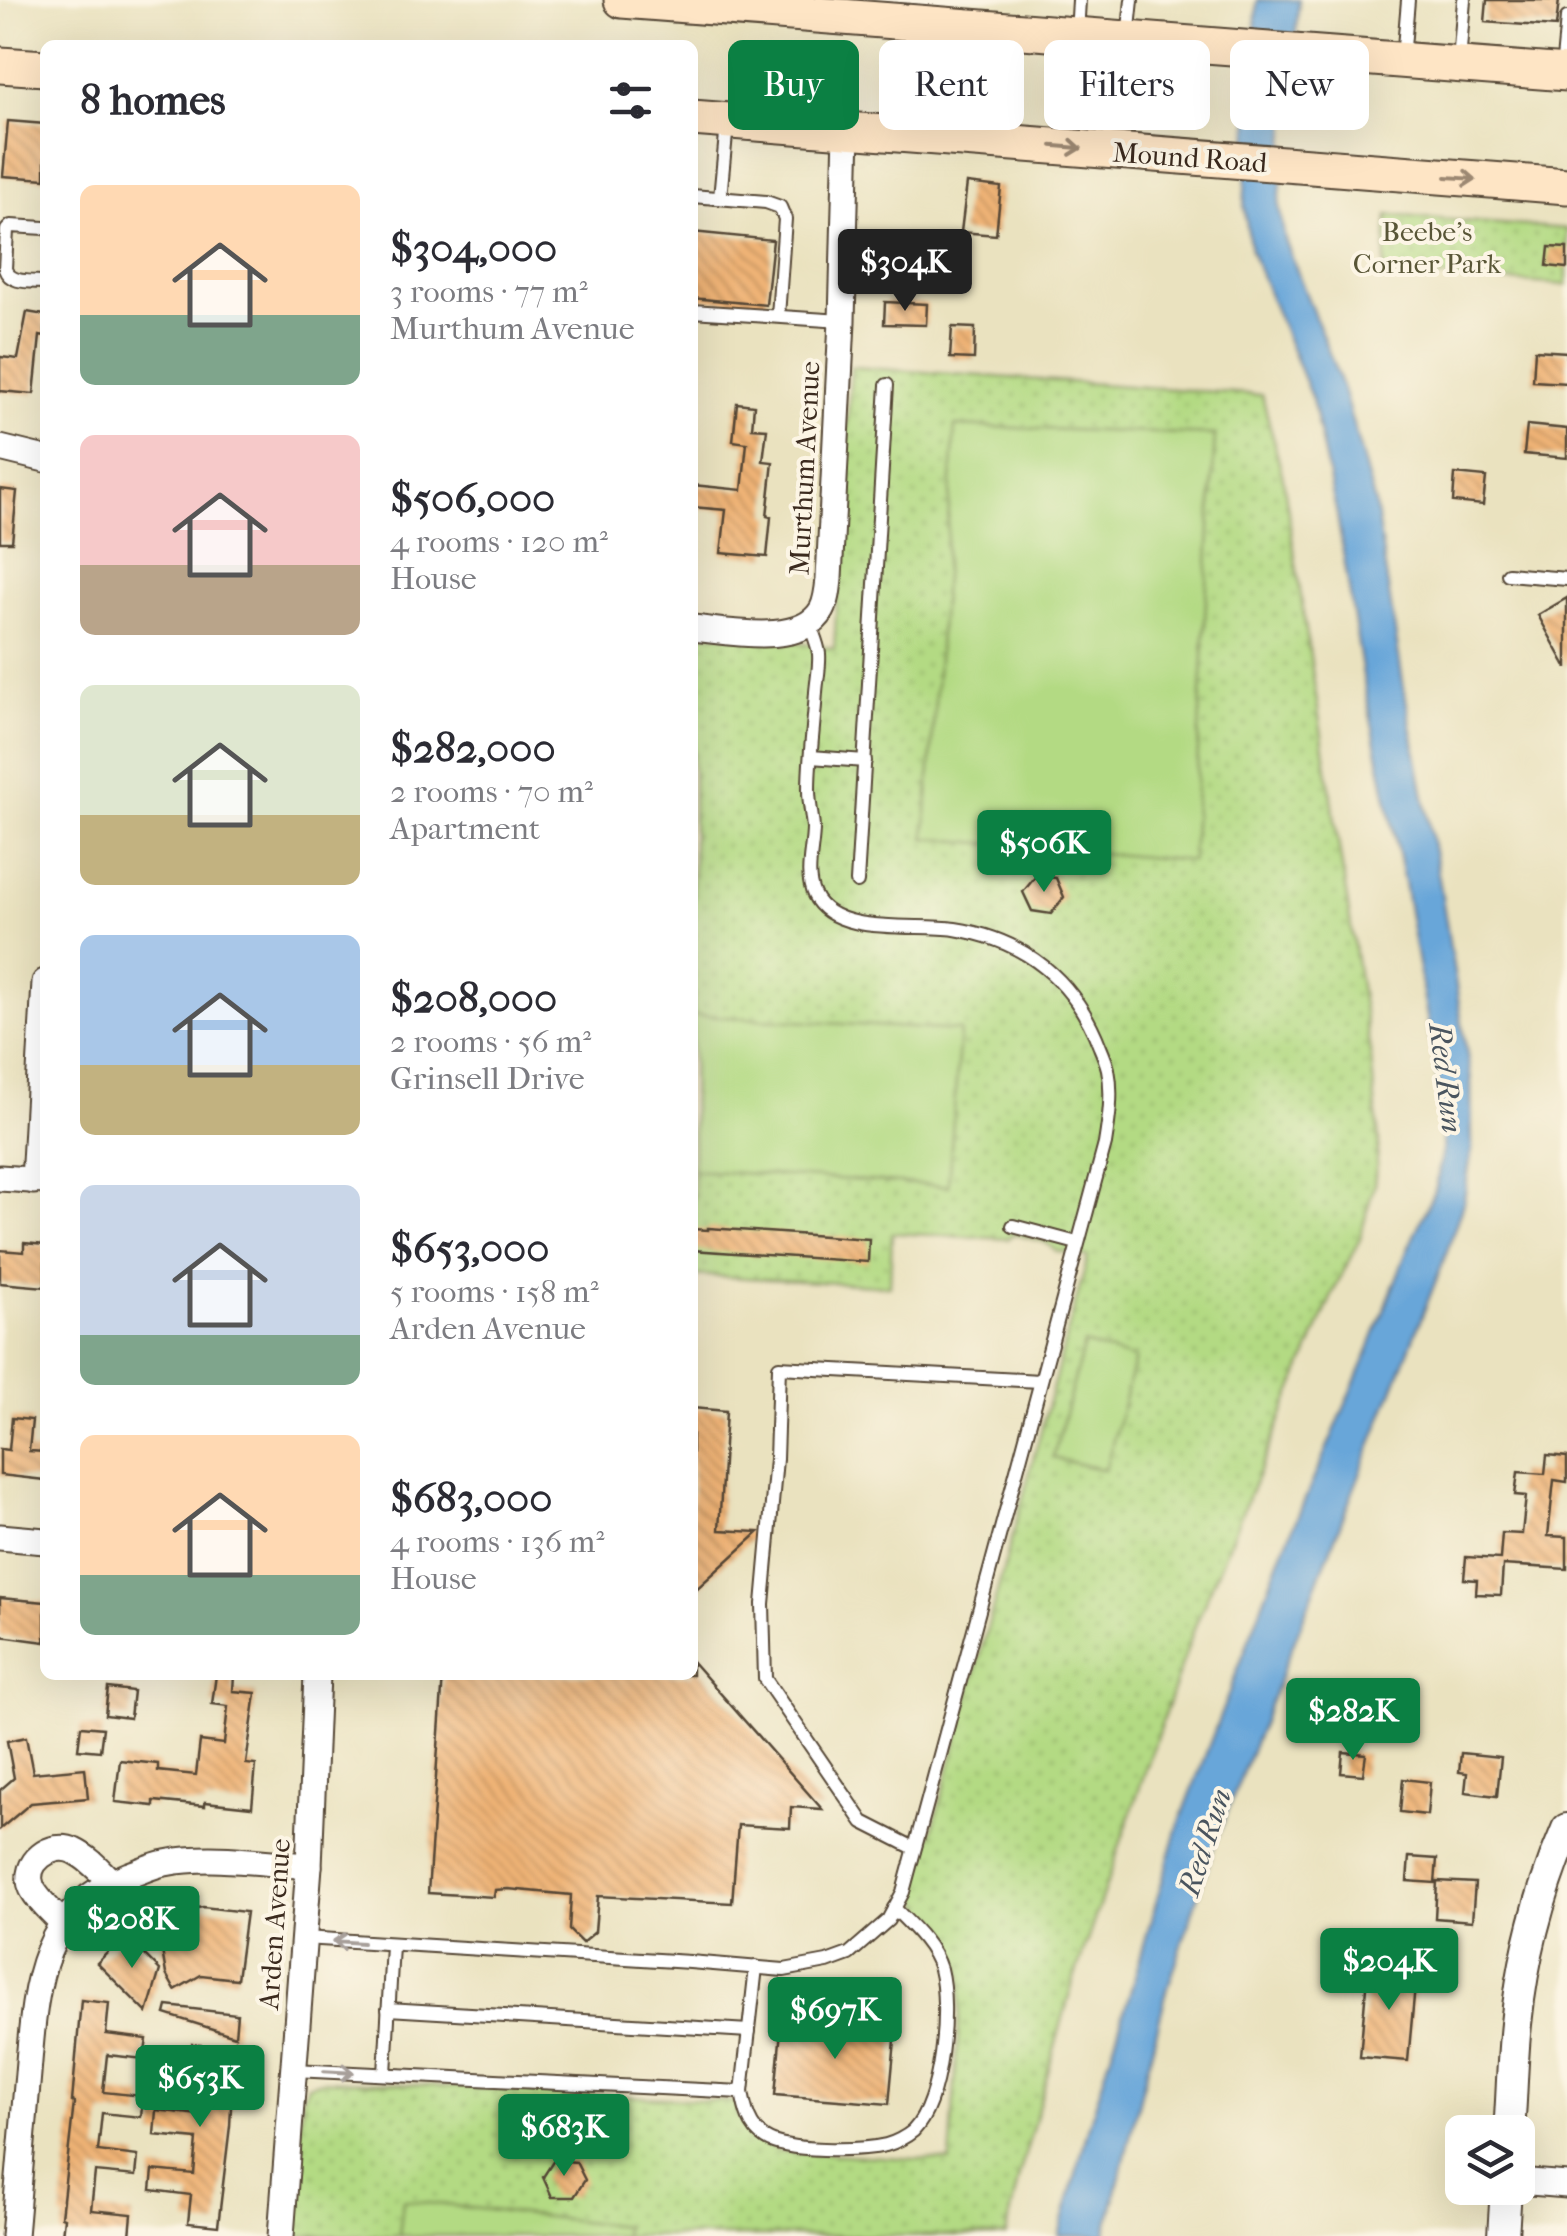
<!DOCTYPE html>
<meta charset="utf-8">
<style>
body{margin:0;font-family:"IM FELL French Canon",serif;background:#f2f2f3;color:#2b2b33;height:100vh;display:flex;flex-direction:column;font-size:38px;white-space:nowrap}
*{box-sizing:border-box;margin:0}
p{font-size:32px;color:#7c7c81}
.icon{flex:none;width:55px;height:55px;fill:none;stroke:currentColor;stroke-width:2;stroke-linecap:round;stroke-linejoin:round}
.map{position:relative;flex:1;overflow:hidden}
.details{position:absolute;left:40px;top:40px;width:658px;height:1640px;display:flex;flex-direction:column;background:#fff;border-radius:15px;box-shadow:0 10px 40px #0002}
.details>*{flex:none}
.top-card{position:absolute;left:728px;top:40px;width:688px;height:90px;display:flex;gap:20px}
.tools{position:absolute;left:1445px;top:2115px;display:grid;gap:20px}
.tools a{display:grid;place-items:center;width:90px;height:90px;border-radius:15px;background:#fff;box-shadow:0 10px 40px #0002;font-size:50px}
.price{position:absolute;translate:-50% -85px;padding:0 22px;border-radius:10px;background:#0b8043;color:#fff;font-size:32px;line-height:65px;filter:drop-shadow(0 2px 5px #0008)}
.price::after{content:'';position:absolute;left:50%;top:60px;width:30px;height:22px;margin-left:-15px;background:inherit;clip-path:polygon(0 0,100% 0,50% 100%)}
.price.current{background:#222;color:#fff}
ul{padding:0;list-style:none}
li{display:flex;align-items:center;gap:30px;height:250px;padding:0 40px}
li span{display:grid;place-items:center;flex:none;width:280px;height:200px;border-radius:15px;color:#555}
li>.icon{margin-inline-start:auto}
span .icon{width:120px;height:120px;fill:#fffc;stroke-width:1}
li b{font-size:42px}
h2{display:flex;justify-content:space-between;align-items:center;height:120px;padding:0 40px;font-size:42px}
.chip{padding:0 35px;border-radius:15px;background:#fff;box-shadow:0 10px 40px #0002;font-size:35px;line-height:90px}
.chip.current{background:#0b8043;color:#fff}
.map>svg:first-child{display:block}
.green{fill:url(#green-dots);stroke:#778250;stroke-width:2.5}
.pitch{fill:#b3da83;stroke:#778250;stroke-width:2.5}
.water{fill:#67a6d9;stroke:#51687c;stroke-width:2.5}
.building{fill:url(#building-back-hatch)}
.lines{fill:none;stroke-linecap:round;stroke-linejoin:round}
.service-casing{stroke:#554636;stroke-width:16}
.minor-casing{stroke:#554636;stroke-width:29}
.tertiary-casing{stroke:#554636;stroke-width:34}
.secondary-casing{stroke:#554636;stroke-width:39}
.service{stroke:#fff;stroke-width:12}
.minor{stroke:#fff;stroke-width:25}
.tertiary{stroke:#fff;stroke-width:30}
.secondary{stroke:#fee5c5;stroke-width:35}
.oneway{stroke:#9c8872}
.oneway2{stroke:#a79f9a}
.labels{text-anchor:middle;stroke-width:8;stroke-linejoin:round;paint-order:stroke}
.street-label{font-size:28px;fill:#3b2a1e;stroke:#fcf5e5}
.park-label{font-size:28px;fill:#595637;stroke:#fcf5e5}
.water-label{font-size:30px;font-style:italic;fill:#4a555f;stroke:#fcf5e5}
</style>
<div class="map">
<svg width="1567" height="2236" viewBox="0 0 1567 2236">
<defs>
<pattern id="green-dots" width="8" height="8" patternUnits="userSpaceOnUse" patternTransform="scale(2.5)"><rect width="8" height="8" fill="#b3da83"/><path d="M2 2h.1M6 6h.1" fill="none" stroke="#9bbb71" stroke-width="1.8" stroke-linecap="round"/></pattern>
<pattern id="building-back-hatch" width="6" height="6" patternUnits="userSpaceOnUse" patternTransform="scale(2.5)"><rect width="6" height="6" fill="#efb376"/><path d="M-1 5l2 2M0 0l6 6M5-1l2 2" fill="none" stroke="#c39260"/></pattern>
</defs>
<rect width="100%" height="100%" fill="#fcf5e5"/>
<filter id="ink" filterUnits="userSpaceOnUse"><feTurbulence type="fractalNoise" baseFrequency=".01" numOctaves="2"/><feDisplacementMap in="SourceGraphic" scale="20" xChannelSelector="R" yChannelSelector="G"/><feConvolveMatrix kernelMatrix="1 2 1 2 8 2 1 2 1" color-interpolation-filters="sRGB"/></filter>
<filter id="wash" filterUnits="userSpaceOnUse"><feTurbulence type="fractalNoise" baseFrequency=".0048" numOctaves="4" result="noise"/><feDisplacementMap in="SourceGraphic" scale="40" xChannelSelector="R" yChannelSelector="G"/><feGaussianBlur stdDeviation="2.25" result="paint"/><feColorMatrix in="noise" values="0 0 0 0 0 0 0 0 0 0 0 0 0 0 0 0 0 1.4 0 .05"/><feComposite in="paint" operator="in"/></filter>
<g filter="url(#wash)">
<rect width="100%" height="100%" fill="#eae2bf"/>
<g class="green">
<path d="M1388 215 1567 229V285L1384 273Z"/>
<path d="M851 367 1262 395 1283 478 1371 1058 1379 1142 1374 1185 1360 1238 1333 1293 1195 1626 1073 1982 1018 2180 1006 2236H289L303 2097 308 2085 325 2080 737 2102C740 2130 756 2140 780 2151L950 2161 962 1975C954 1940 920 1923 917 1887L1088 1257 1056 1251 1045 1242 1013 1234 1008 1239 892 1233 890 1286 693 1275V633L782 639 834 649Z"/>
</g>
<g class="pitch">
<path d="M955 426 1215 435 1192 861 925 838Z"/>
<path d="M692 1015 960 1031 948 1186 693 1170Z"/>
<path d="M1084 1344 1135 1359 1105 1470 1053 1458Z"/>
<path d="M403 2200 624 2226 623 2236H399Z"/>
</g>
<path class="water" d="M1257 0H1299L1279 206 1285 240 1343 389 1375 504 1403 682 1440 884 1471 1080 1472 1148 1464 1200 1444 1260 1213 1848 1166 1994 1105 2236H1059L1090 2122 1134 1979 1177 1830 1279 1560 1366 1357 1407 1251 1436 1187 1443 1146 1439 1087 1405 888 1366 694 1337 515 1312 399 1251 251 1244 207Z"/>
<g id="blocks">
<g class="building">
<path d="M1487 0H1559L1556 27 1485 22Z"/>
<path d="M8 121 45 124V179L3 176Z"/>
<path d="M967 183 1001 187 996 235 961 232Z"/>
<path d="M692 232 773 240 766 305 692 298Z"/>
<path d="M1549 247 1567 248V268L1547 266Z"/>
<path d="M885 302 927 304 926 325 884 324Z"/>
<path d="M27 312 45 315V337L40 336 34 394 0 391V357L18 359Z"/>
<path d="M952 327 975 328 974 359 950 358Z"/>
<path d="M1535 350 1567 352V383L1533 381Z"/>
<path d="M737 403 754 405 752 428 767 429 763 461 773 462 767 516 771 517 767 557 721 553 726 510 692 507V485L742 490 747 443 733 441Z"/>
<path d="M1527 425 1567 429V458L1524 454Z"/>
<path d="M1455 474 1486 477 1483 505 1453 502Z"/>
<path d="M0 489 17 491 12 542H0Z"/>
<path d="M1567 598V668L1538 615Z"/>
<path d="M1036 876 1056 878 1064 897 1051 914 1032 911 1023 892Z"/>
<path d="M708 1228 869 1239 868 1262 692 1250V1229L708 1230Z"/>
<path d="M24 1243 45 1245V1287L0 1283V1250L24 1252Z"/>
<path d="M692 1408 726 1411 719 1530 759 1532 692 1593Z"/>
<path d="M12 1418 32 1420 29 1451 45 1452V1480L0 1475V1449L9 1450Z"/>
<path d="M1547 1455 1567 1457V1482L1554 1480 1548 1536 1567 1537V1569L1503 1565 1501 1595 1476 1594 1477 1580 1464 1579 1466 1557 1500 1559 1502 1533 1522 1534 1526 1496 1515 1495 1518 1472 1545 1474Z"/>
<path d="M0 1598 45 1602V1642L0 1636Z"/>
<path d="M692 1661 822 1809 791 1807 790 1828 738 1825 732 1903 598 1896 595 1932 582 1943 569 1930 571 1895 508 1889 495 1890 494 1897 428 1893 443 1675H692Z"/>
<path d="M216 1675H234L233 1691 256 1693 246 1764 256 1765 252 1807 205 1802V1806L154 1801V1806L115 1802 120 1760 158 1764V1771L196 1775 200 1741 224 1744 228 1706 212 1704Z"/>
<path d="M108 1688 133 1691 130 1718 105 1715Z"/>
<path d="M81 1726 103 1728 100 1751 78 1749Z"/>
<path d="M26 1737 33 1773 85 1768 88 1798 31 1803 0 1829V1790L14 1778 7 1741Z"/>
<path d="M1343 1752 1366 1754 1363 1775 1341 1773Z"/>
<path d="M1461 1753 1501 1757 1497 1796 1465 1792 1467 1773 1459 1772Z"/>
<path d="M1403 1779 1430 1782 1427 1815 1400 1812Z"/>
<path d="M1409 1857 1437 1859 1435 1883 1407 1881Z"/>
<path d="M1437 1881 1475 1883 1472 1921 1435 1918Z"/>
<path d="M203 1907 246 1912 237 1979 201 1975 175 1990 166 1974 156 1915Z"/>
<path d="M125 1935 160 1970 147 2013 97 1963Z"/>
<path d="M1386 1961 1417 1964 1408 2061 1360 2057 1367 1975 1385 1976Z"/>
<path d="M81 2000 109 2003 106 2034 147 2039 144 2059 107 2055 103 2092 143 2096 141 2117 102 2113 98 2151 138 2156 136 2176 95 2172 91 2210 132 2214 130 2236H62L64 2218 61 2217 74 2103 72 2102Z"/>
<path d="M167 2006 237 2014 235 2036 165 2014Z"/>
<path d="M782 2019 896 2029 889 2104 775 2095Z"/>
<path d="M192 2044 234 2049 230 2126 218 2226 188 2223 191 2195 151 2190 153 2170 194 2174 197 2139 154 2135 156 2110 200 2115 203 2080 161 2076 163 2051 191 2054Z"/>
<path d="M554 2160 576 2162 585 2180 574 2197H552L543 2177Z"/>
</g>
</g>
</g>
<g filter="url(#ink)">
<use href="#blocks" fill-opacity="0" stroke="#554636" stroke-width="2.5"/>
<g class="lines">
<g class="service-casing">
<g id="service">
<path d="M1077 34 1079 0"/>
<path d="M1128 38 1132 0"/>
<path d="M1403 59 1408 0"/>
<path d="M1459 62 1464 0"/>
<path d="M1562 71 1567 18"/>
<path d="M692 196 766 202 780 207 785 219 778 316"/>
<path d="M720 198 727 124"/>
<path d="M45 228 11 226 7 230 5 269C10 284 31 281 45 282"/>
<path d="M692 311 842 321"/>
<path d="M1508 574 1567 579"/>
<path d="M811 757 865 761"/>
<path d="M857 882 887 385"/>
<path d="M1013 1226 1077 1243"/>
<path d="M914 1848 863 1822 765 1679 763 1604 776 1459 779 1367 1040 1381"/>
<path d="M304 1938 690 1962 784 1970 827 1962 849 1954 888 1920 903 1892 1105 1144C1109 1119 1113 1093 1108 1069 1106 1061 1103 1054 1100 1047 1075 981 1026 940 955 929 917 923 834 937 814 895 804 874 813 850 813 828 812 815 809 803 809 790 809 757 814 724 816 692 817 679 820 666 819 654 818 644 813 634 810 625"/>
<path d="M388 2009 749 2031"/>
<path d="M294 2070 742 2092 756 1967"/>
<path d="M385 2074 392 1945"/>
<path d="M742 2092C745 2109 749 2128 765 2138 786 2152 860 2151 886 2145 894 2143 906 2137 913 2131 942 2102 950 2008 940 1969 933 1945 911 1925 894 1908"/>
</g>
</g>
<g class="minor-casing">
<g id="minor">
<path d="M0 448 45 459"/>
<path d="M692 628C728 631 801 647 822 610 827 601 828 589 829 579L842 321 847 130"/>
<path d="M0 1178 45 1181"/>
<path d="M34 1181 45 982"/>
<path d="M0 1537 45 1541"/>
<path d="M63 1924C54 1914 38 1901 32 1888 21 1863 52 1840 74 1851 89 1858 100 1871 111 1882"/>
<path d="M1518 2181 1567 2185"/>
<path d="M14 2236C18 2186 23 2135 27 2085 35 1998 33 1911 129 1875 141 1871 153 1865 165 1863 212 1854 262 1863 309 1866"/>
<path d="M281 2236 309 1866 317 1675"/>
</g>
</g>
<g class="tertiary-casing">
<g id="tertiary">
<path d="M1509 2132C1512 2096 1512 2060 1516 2024 1523 1956 1540 1891 1567 1829"/>
<path d="M1503 2236 1506 2188"/>
</g>
</g>
<g class="secondary-casing">
<g id="secondary">
<path d="M622 0 1567 73"/>
<path d="M0 65 45 68"/>
<path d="M692 118 1567 186"/>
</g>
</g>
<use href="#service" class="service"/>
<use href="#minor" class="minor"/>
<use href="#tertiary" class="tertiary"/>
<use href="#secondary" class="secondary"/>
</g>
<defs><path id="oneway-shaft" d="M-6 0H5M1.5-3L5.5 0L1.5 3" fill="none" stroke-width="1.6" stroke-linecap="round" stroke-linejoin="round" transform="scale(2.5)"/></defs>
<g class="oneway">
<use href="#oneway-shaft" transform="translate(1067 147) rotate(5)"/>
<use href="#oneway-shaft" transform="translate(1461 178) rotate(4)"/>
</g>
<g class="oneway2">
<use href="#oneway-shaft" transform="translate(348 1942) rotate(-176)"/>
<use href="#oneway-shaft" transform="translate(339 2072) rotate(3)"/>
</g>
</g>
<g class="labels">
<g class="street-label">
<text transform="translate(1190 157) rotate(4)" y="10">Mound Road</text>
<text transform="translate(804 468) rotate(-87)" y="10">Murthum Avenue</text>
<text transform="translate(274 1924) rotate(-86)" y="10">Arden Avenue</text>
</g>
<g class="park-label">
<text x="1427" y="241">Beebe's<tspan x="1427" dy="32">Corner Park</tspan></text>
</g>
<g class="water-label">
<text transform="translate(1446 1078) rotate(83)" y="10">Red Run</text>
<text transform="translate(1205 1842) rotate(-72)" y="10">Red Run</text>
</g>
</g>
</svg>
<div class="tools">
<a><svg class="icon" aria-label="layers" viewBox="0 0 24 24"><path d="M12 4l9 5-9 5-9-5zM3 14l9 5 9-5"/></svg></a>
</div>
<b class="price current" style="left:905px;top:314px">$304K</b>
<b class="price" style="left:1044px;top:895px">$506K</b>
<b class="price" style="left:1353px;top:1763px">$282K</b>
<b class="price" style="left:132px;top:1971px">$208K</b>
<b class="price" style="left:1389px;top:2013px">$204K</b>
<b class="price" style="left:835px;top:2062px">$697K</b>
<b class="price" style="left:200px;top:2130px">$653K</b>
<b class="price" style="left:564px;top:2179px">$683K</b>
<div class="top-card">
<a class="chip current">Buy</a>
<a class="chip">Rent</a>
<a class="chip">Filters</a>
<a class="chip">New</a>
</div>
<section class="details">
<h2>8 homes<svg class="icon" aria-label="filters" viewBox="0 0 24 24"><path d="M4 7h16M4 17h16"/><circle cx="9" cy="7" r="2"/><circle cx="15" cy="17" r="2"/></svg></h2>
<ul>
<li><span style="background:linear-gradient(#ffd9b3 65%,#7fa58c 0)"><svg class="icon" aria-label="home" viewBox="0 0 24 24"><path d="M3 11l9-7 9 7M6 9v11h12V9"/></svg></span><div><b>$304,000</b><p>3 rooms · 77 m²</p><p>Murthum Avenue</p></div></li>
<li><span style="background:linear-gradient(#f6c9c9 65%,#b9a48a 0)"><svg class="icon" aria-label="home" viewBox="0 0 24 24"><path d="M3 11l9-7 9 7M6 9v11h12V9"/></svg></span><div><b>$506,000</b><p>4 rooms · 120 m²</p><p>House</p></div></li>
<li><span style="background:linear-gradient(#dfe7d0 65%,#c2b280 0)"><svg class="icon" aria-label="home" viewBox="0 0 24 24"><path d="M3 11l9-7 9 7M6 9v11h12V9"/></svg></span><div><b>$282,000</b><p>2 rooms · 70 m²</p><p>Apartment</p></div></li>
<li><span style="background:linear-gradient(#a9c7e8 65%,#c2b280 0)"><svg class="icon" aria-label="home" viewBox="0 0 24 24"><path d="M3 11l9-7 9 7M6 9v11h12V9"/></svg></span><div><b>$208,000</b><p>2 rooms · 56 m²</p><p>Grinsell Drive</p></div></li>
<li><span style="background:linear-gradient(#c9d6e8 75%,#7fa58c 0)"><svg class="icon" aria-label="home" viewBox="0 0 24 24"><path d="M3 11l9-7 9 7M6 9v11h12V9"/></svg></span><div><b>$653,000</b><p>5 rooms · 158 m²</p><p>Arden Avenue</p></div></li>
<li><span style="background:linear-gradient(#ffd9b3 70%,#7fa58c 0)"><svg class="icon" aria-label="home" viewBox="0 0 24 24"><path d="M3 11l9-7 9 7M6 9v11h12V9"/></svg></span><div><b>$683,000</b><p>4 rooms · 136 m²</p><p>House</p></div></li>
</ul>
</section>
</div>
